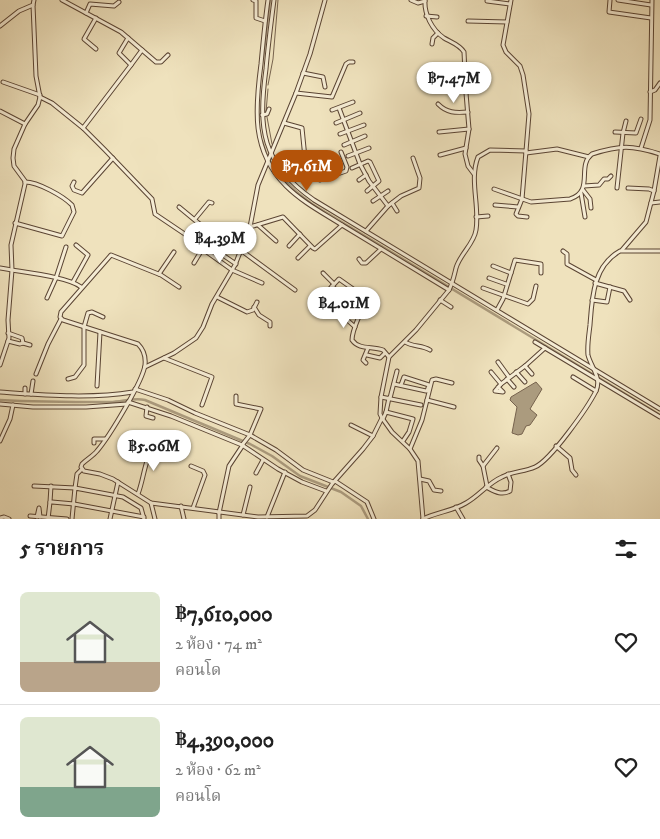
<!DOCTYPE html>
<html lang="th">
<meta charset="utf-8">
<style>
body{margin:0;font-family:"IM FELL DW Pica","Noto Serif Thai",serif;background:#f2f2f2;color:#222;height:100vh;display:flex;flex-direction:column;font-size:19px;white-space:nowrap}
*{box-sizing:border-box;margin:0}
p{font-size:16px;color:#767676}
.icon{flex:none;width:28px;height:28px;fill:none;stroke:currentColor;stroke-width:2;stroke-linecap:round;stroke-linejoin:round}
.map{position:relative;height:519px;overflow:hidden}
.details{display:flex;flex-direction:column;background:#fff;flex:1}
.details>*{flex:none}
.price{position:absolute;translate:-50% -42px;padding:0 11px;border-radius:18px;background:#fff;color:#222;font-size:16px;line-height:32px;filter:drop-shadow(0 1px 2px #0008)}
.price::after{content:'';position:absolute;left:50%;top:30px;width:15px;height:11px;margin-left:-8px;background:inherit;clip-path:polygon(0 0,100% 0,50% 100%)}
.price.active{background:#b45309;color:#fff}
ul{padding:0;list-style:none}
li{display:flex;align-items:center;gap:15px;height:125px;padding:0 20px}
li+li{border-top:1px solid #e0e0e0}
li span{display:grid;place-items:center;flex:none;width:140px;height:100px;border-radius:8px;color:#555}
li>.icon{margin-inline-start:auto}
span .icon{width:60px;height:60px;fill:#fffc;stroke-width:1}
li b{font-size:21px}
h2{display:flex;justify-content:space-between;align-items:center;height:60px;padding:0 20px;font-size:21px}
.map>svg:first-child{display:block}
.water{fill:#ab9b7e;stroke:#77634e}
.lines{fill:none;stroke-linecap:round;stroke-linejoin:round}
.stream{stroke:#77634e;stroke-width:1}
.canal{stroke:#ab9b7e;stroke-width:2.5}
.minor-casing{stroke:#5a4433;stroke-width:5}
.minor{stroke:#f5ecd4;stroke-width:3}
</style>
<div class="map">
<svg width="660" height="519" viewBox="0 0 660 519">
<rect width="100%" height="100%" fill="#efe2bd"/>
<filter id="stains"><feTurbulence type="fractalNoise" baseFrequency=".004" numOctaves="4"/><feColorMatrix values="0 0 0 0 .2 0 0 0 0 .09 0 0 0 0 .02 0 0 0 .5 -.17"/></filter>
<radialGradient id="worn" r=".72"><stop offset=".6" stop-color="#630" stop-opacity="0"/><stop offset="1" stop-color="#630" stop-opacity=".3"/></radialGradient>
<path class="water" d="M536 382 542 389 530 409 537 415 530 425 526 426 522 434 518 435 512 433 517 407 510 400 511 397Z"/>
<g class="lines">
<g class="stream">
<path d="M268 85 273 59 278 0"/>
<path d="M266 112 268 89"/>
<path d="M267 117 272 144"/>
</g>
<g class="canal">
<path d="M263 58 270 0"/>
<path d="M262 141 267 156"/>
<path d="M270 161C281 179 295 192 312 204L660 415"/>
<path d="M0 400C37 402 73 402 110 402 122 402 134 397 145 400L250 444 272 456 300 476 341 492 361 506 368 519"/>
</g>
<g class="minor-casing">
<g id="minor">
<path d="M62 0 121 32 156 62H161L168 55"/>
<path d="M253 0 256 1V18L265 21"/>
<path d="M268 0C265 21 263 43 261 64 255 109 251 151 286 186 302 202 323 213 342 225"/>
<path d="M274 0C271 23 268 46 266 69 258 129 261 163 314 200L660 409"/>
<path d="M411 0 418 3 425 1"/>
<path d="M425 0C424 14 432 30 444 38 451 42 460 45 464 52L466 93 469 129 465 154 468 166 474 174"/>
<path d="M610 0 609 12 651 18"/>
<path d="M618 0 651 5"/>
<path d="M487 1 510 4"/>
<path d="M86 13 90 4 114 6 119 2"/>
<path d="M426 16 437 17"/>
<path d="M96 18 84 39 96 49"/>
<path d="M468 21 507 22"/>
<path d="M0 26 19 11 33 5 34 0"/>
<path d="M128 38 119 53 131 65 142 50"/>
<path d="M432 44 433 38 438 33"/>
<path d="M303 73 323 77 325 87"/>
<path d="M3 82 40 95"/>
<path d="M650 92 655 90 660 83"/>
<path d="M296 93 332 97 346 64 349 62H353"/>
<path d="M40 97 52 103 83 128 105 150 152 199 155 214 204 247V250L232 270 262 283"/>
<path d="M438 104C447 113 455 113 468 112"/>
<path d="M339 108 360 164 369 181 388 206"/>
<path d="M332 110 353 102"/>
<path d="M0 111 25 124"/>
<path d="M262 115 267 114 269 109"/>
<path d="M284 123 302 128 305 158 320 180 346 171 347 167 341 152"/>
<path d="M336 123 360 113"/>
<path d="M83 128 131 65"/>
<path d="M439 132 469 129"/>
<path d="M615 132 636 133 641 119"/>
<path d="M340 134 364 125"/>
<path d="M344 145 365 136"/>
<path d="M641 148 650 120 652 0"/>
<path d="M526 151 522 199 516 214 518 216 527 217"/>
<path d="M526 153 557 149 589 157"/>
<path d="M440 155 466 148"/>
<path d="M348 156 369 148"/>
<path d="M352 168 368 161 370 162 379 181 367 191"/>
<path d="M359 180 366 175"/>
<path d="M74 182 72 186 74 190 82 193 113 158"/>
<path d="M584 186 599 185 604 179H608L611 176"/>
<path d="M617 188 623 133 626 121"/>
<path d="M628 188 649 189 654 191"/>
<path d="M494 189 531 202 570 199C595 191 576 166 592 154 620 145 632 145 660 154"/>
<path d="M583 190 590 199 591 208"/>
<path d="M581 193 585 217"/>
<path d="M373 201 388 191"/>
<path d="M392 203 397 211"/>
<path d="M651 203 660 202"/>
<path d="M495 205 518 207"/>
<path d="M179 207 202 226 197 243"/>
<path d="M476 217 488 216"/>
<path d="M195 219 209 202 212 203"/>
<path d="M15 223 62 236 74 212 72 205C63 196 38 182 25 182"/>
<path d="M258 225 276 241"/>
<path d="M250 227 283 217 313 248 315 249 342 225 449 290"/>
<path d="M366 231 388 206 401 196 419 188 420 178 413 158"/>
<path d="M289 246 300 234"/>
<path d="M214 249 236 264"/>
<path d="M622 250 646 222 654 191 660 156"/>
<path d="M242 251 295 290"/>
<path d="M563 251 567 254V264L596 280"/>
<path d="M298 258 310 246"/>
<path d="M359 259 362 263H366L381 249"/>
<path d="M194 263 203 248"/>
<path d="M493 266 511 273"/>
<path d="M0 268C19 272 67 276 81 287"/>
<path d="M323 273 334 284"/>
<path d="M159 274 174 252"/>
<path d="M489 278 506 284"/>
<path d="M73 282 88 255 76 245"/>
<path d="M595 283 624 291 630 300"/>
<path d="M332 286 357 310 360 311"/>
<path d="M179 287 161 275 111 255 61 312 60 317 63 320 138 344C144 350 146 356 145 365 143 381 109 437 97 451 93 456 87 459 82 464L81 467 84 471 100 474 113 479 151 503 258 517 307 516 315 510 332 484 363 449 373 436 382 418"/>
<path d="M483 288 528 304 533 299 536 286"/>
<path d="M324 295 339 279 356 291 364 293C367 307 352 325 352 340 359 350 372 346 383 350L389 357"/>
<path d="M217 297 247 312 253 310 257 302"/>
<path d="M47 298 56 278 66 247"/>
<path d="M324 299 355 327"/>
<path d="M440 300 451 307"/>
<path d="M592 300 607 302 610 287"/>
<path d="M254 307 259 315 270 322V326"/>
<path d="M497 310 503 299 515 260 541 264V273"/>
<path d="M8 333 22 338 23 343 30 345"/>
<path d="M8 341 20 344 23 343"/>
<path d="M405 342C413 347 422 345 430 350"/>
<path d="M535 342 660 417"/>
<path d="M367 355 380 358 385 353"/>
<path d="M164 358 212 377 202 405"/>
<path d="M498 362 509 377"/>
<path d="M366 363 363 360 368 348"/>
<path d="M0 365 9 338 8 320 12 270 11 245 25 184V181L14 166 13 158 14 149 25 124 38 105 40 97 36 76 33 5"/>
<path d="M525 366 532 374"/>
<path d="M145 367 174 353 196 338 203 327 212 304 235 265 250 227 258 185 296 93 310 54 325 0"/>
<path d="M491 372 501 384"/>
<path d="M516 372 525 382"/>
<path d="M36 374 48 344 61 319"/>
<path d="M573 377 596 391"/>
<path d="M68 379 75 377 84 365V327L88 313 92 312 103 317"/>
<path d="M507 379 514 387"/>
<path d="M394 384 426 391H427L429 385 404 377 401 385"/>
<path d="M97 386 100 332"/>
<path d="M498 387 503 392 495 391 501 384 525 366 545 348"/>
<path d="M135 389 168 400 195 413 250 435 276 450 303 470 333 482"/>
<path d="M0 392C44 395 90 399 133 392"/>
<path d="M25 394V388"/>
<path d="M31 394 33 381"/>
<path d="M236 396V404L261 409 250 435 242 445"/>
<path d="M381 397 421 405"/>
<path d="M390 398 397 371"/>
<path d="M427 400 454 407"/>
<path d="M128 402 171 416 242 445 278 469 302 482 326 491"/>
<path d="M0 404 33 407H86L127 404"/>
<path d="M147 407 146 416 153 418"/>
<path d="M386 412 389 398"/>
<path d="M383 419 386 412 413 419 409 432 403 441"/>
<path d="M351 425 373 436"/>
<path d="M0 441 10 419 13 405"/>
<path d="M94 443V439H105"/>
<path d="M556 446 570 458 572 470 576 475"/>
<path d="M410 449 422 420 432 380 436 379 452 383"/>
<path d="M479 457V460L483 466 487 486"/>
<path d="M191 466 203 471 205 475 193 508"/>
<path d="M483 466 497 448"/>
<path d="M256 473 263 460"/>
<path d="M420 479 429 481 434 490 441 491"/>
<path d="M335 481 367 502 374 519"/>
<path d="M34 486 75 488 77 474 82 469"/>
<path d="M486 487C494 491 501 496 510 491L511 482 508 474"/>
<path d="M138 494C145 475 144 457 158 442"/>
<path d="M50 502 51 486"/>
<path d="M151 503 155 519"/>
<path d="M181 506 184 519"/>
<path d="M456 507 463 519"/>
<path d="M219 513 229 466 243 445"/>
<path d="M243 515 250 487"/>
<path d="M30 516 67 519"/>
<path d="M37 517 39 508 40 517"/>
<path d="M267 517 285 472"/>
<path d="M0 518 4 517 9 519"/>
<path d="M48 519 50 502H52L74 504 144 517"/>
<path d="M72 519 75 488 123 497 141 508 144 519"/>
<path d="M110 519 118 482"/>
<path d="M219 519V513"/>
<path d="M423 519 418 461 410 449 392 432 382 418 380 414 381 397 389 357 416 330 449 290C453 282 454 276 456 268 460 254 474 244 476 230 480 206 469 180 478 157L490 150 526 151 529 114 523 75 520 66 506 52 503 45 511 0"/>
<path d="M423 519C437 512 453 511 466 503 479 496 488 483 502 477 513 471 524 472 535 467 551 460 588 407 596 391 602 378 591 367 588 355 587 345 589 334 590 325 592 298 593 266 620 251H660"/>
</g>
</g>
<use href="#minor" class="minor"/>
</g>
<rect width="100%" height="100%" filter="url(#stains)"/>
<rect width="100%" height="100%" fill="url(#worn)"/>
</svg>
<b class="price" style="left:454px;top:104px">฿7.47M</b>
<b class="price active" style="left:307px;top:192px">฿7.61M</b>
<b class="price" style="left:220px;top:264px">฿4.39M</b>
<b class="price" style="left:344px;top:329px">฿4.01M</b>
<b class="price" style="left:154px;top:472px">฿5.06M</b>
</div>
<section class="details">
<h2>5 รายการ<svg class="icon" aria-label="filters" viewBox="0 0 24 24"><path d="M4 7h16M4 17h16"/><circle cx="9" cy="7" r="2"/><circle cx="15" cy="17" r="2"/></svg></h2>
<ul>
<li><span style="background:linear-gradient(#dfe7d0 70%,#b9a48a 0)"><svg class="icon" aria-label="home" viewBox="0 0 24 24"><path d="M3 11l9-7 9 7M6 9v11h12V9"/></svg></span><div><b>฿7,610,000</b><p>2 ห้อง · 74 m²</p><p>คอนโด</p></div><svg class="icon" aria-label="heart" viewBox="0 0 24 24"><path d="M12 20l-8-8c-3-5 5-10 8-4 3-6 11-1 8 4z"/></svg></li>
<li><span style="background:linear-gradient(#dfe7d0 70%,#7fa58c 0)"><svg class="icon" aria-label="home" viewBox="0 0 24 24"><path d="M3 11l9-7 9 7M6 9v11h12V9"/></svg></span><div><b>฿4,390,000</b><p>2 ห้อง · 62 m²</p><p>คอนโด</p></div><svg class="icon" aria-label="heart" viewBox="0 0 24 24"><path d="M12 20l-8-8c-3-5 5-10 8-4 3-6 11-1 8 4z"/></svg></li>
</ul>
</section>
